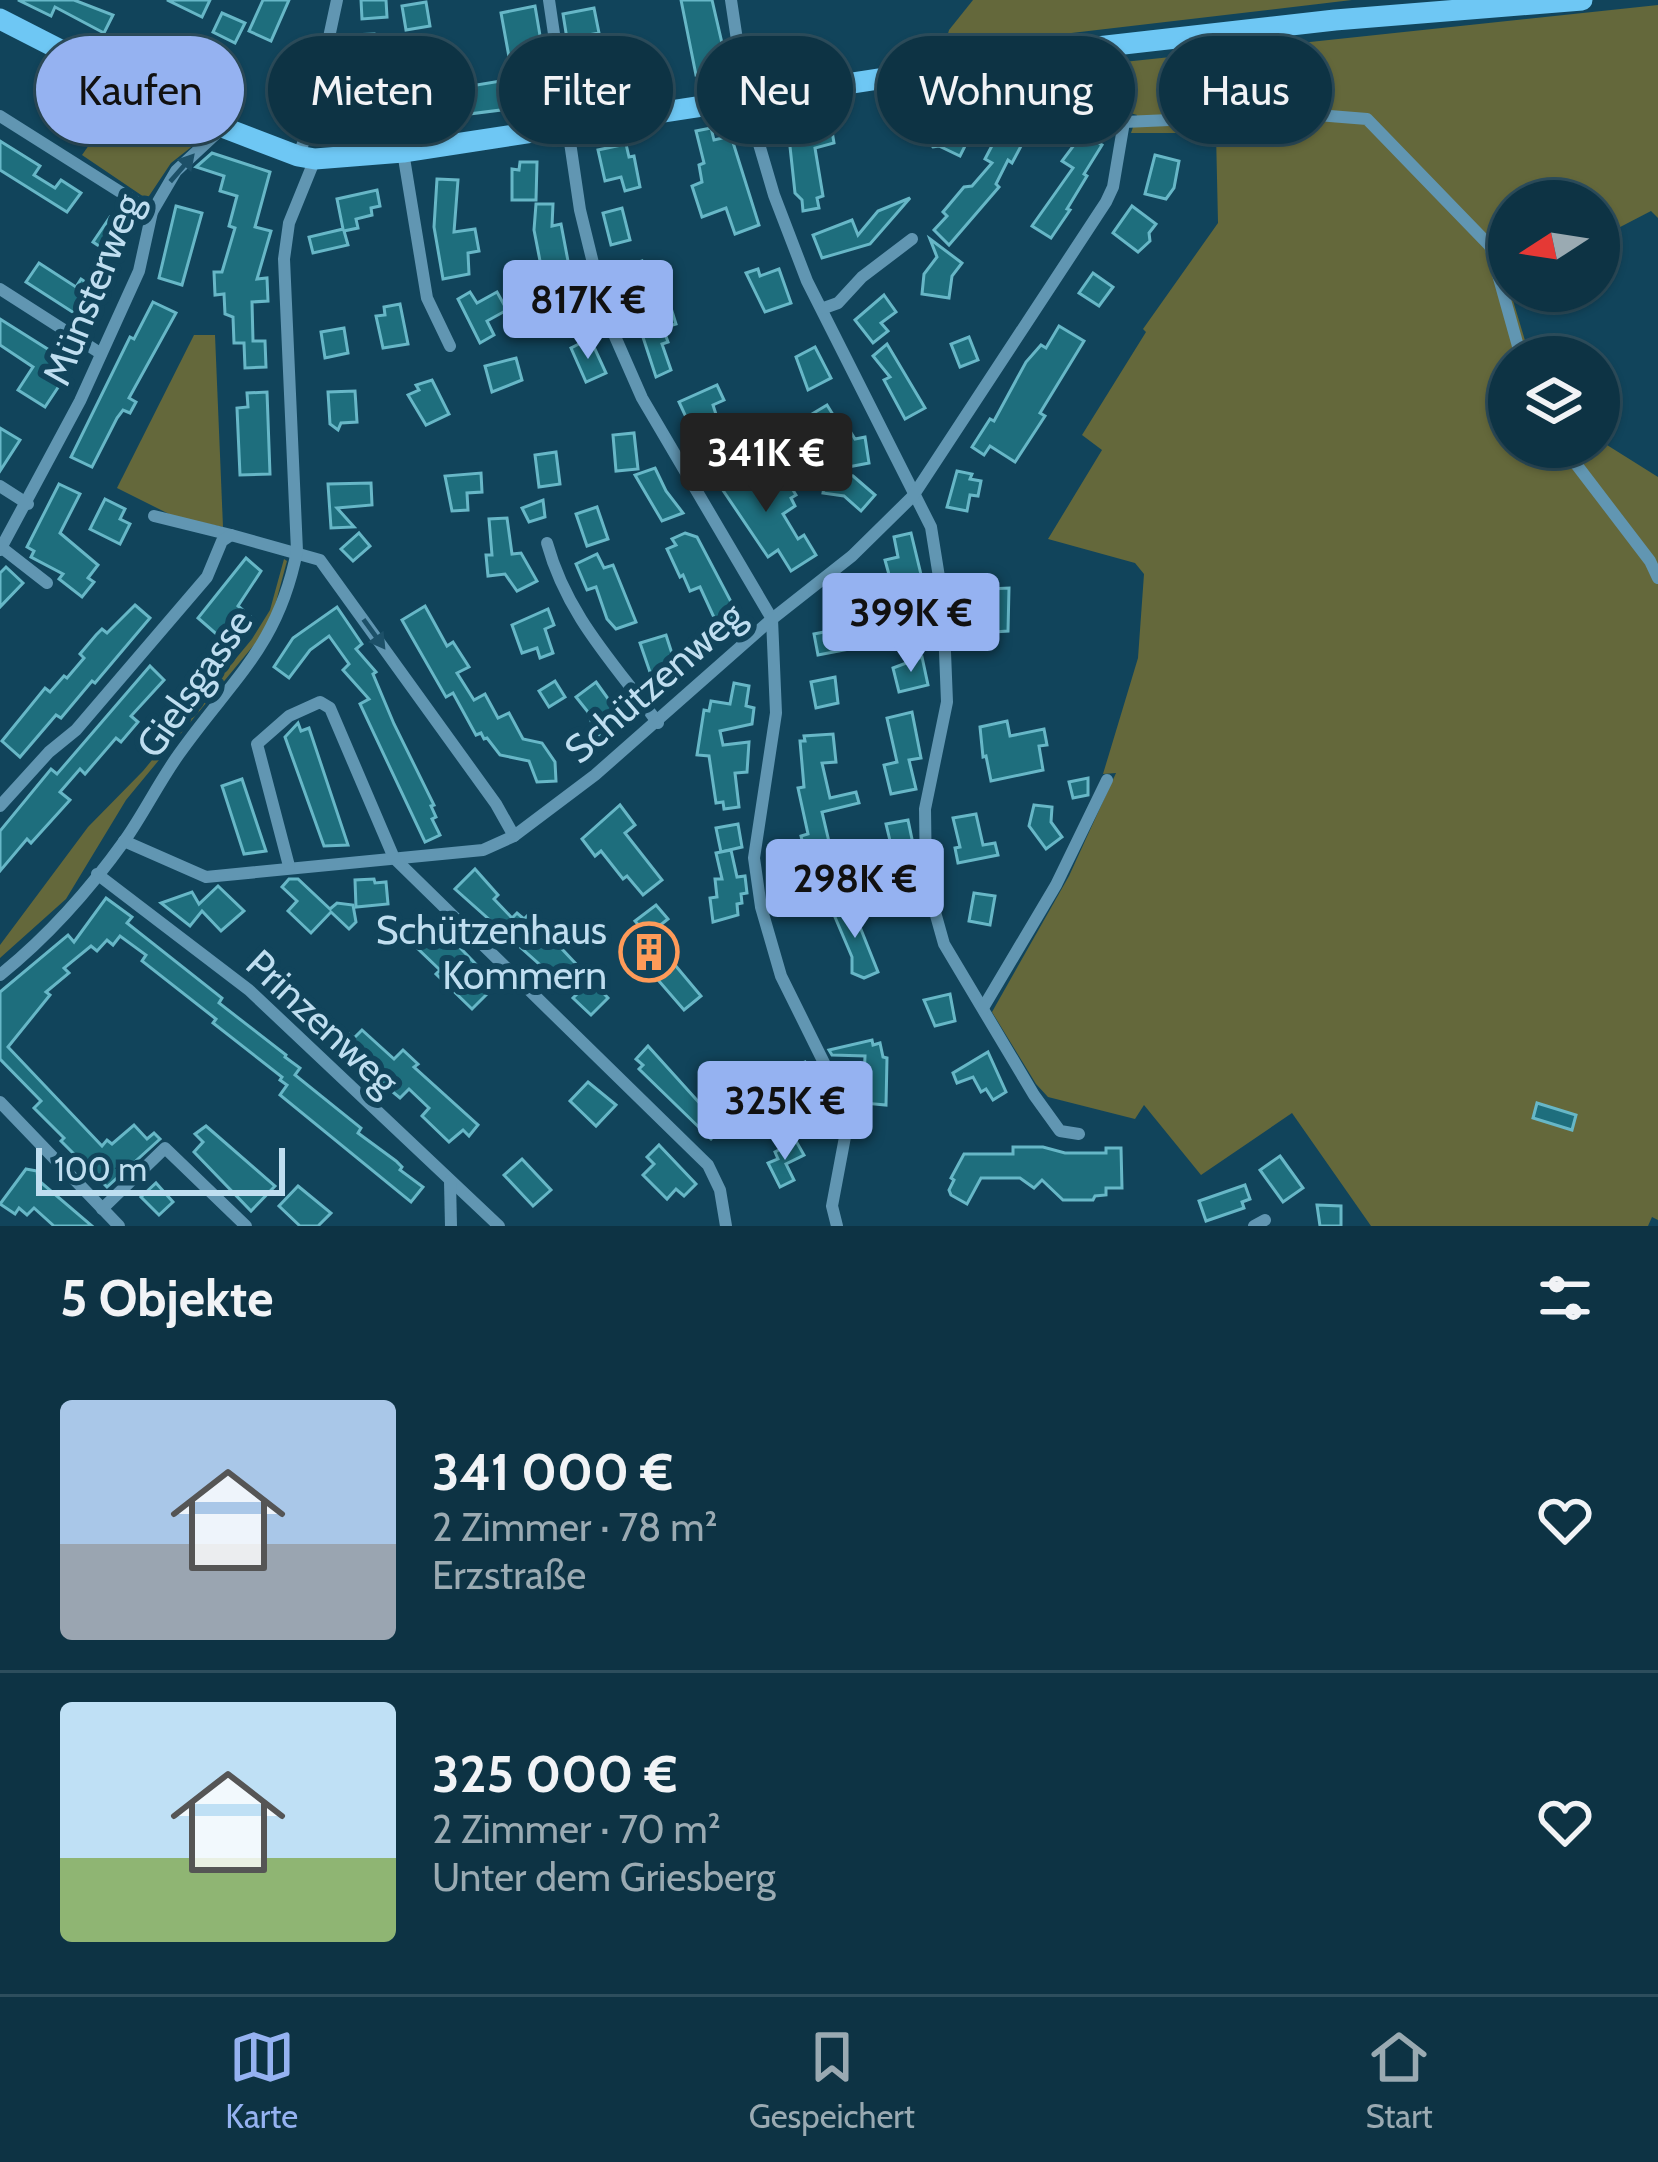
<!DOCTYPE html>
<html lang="de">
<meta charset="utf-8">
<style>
body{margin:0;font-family:Cabin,sans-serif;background:#1b3f4f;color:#f1f3f6;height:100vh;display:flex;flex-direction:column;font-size:45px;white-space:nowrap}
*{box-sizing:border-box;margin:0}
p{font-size:39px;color:#9aaab2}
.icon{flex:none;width:66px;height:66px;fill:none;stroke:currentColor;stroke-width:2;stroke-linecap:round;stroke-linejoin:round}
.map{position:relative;height:1226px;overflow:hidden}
.sheet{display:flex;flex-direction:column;background:#0d3344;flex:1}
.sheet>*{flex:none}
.hud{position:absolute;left:36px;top:36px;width:1587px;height:108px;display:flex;gap:24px}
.needle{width:78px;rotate:258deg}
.controls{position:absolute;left:1488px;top:180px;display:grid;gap:24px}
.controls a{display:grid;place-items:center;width:132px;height:132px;border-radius:50%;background:#0d3344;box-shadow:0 3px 9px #0004,0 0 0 3px #2d4e5d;font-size:60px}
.scale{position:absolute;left:36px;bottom:30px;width:249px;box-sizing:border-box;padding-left:12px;border:6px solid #bfdef0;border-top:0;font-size:33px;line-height:42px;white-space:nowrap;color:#bfdef0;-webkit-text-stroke:9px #11445b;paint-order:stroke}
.price{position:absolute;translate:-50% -102px;padding:0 27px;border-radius:12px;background:#95b2f1;color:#111;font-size:39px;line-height:78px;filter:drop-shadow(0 3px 6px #0008)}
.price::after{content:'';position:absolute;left:50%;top:72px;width:36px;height:27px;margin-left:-18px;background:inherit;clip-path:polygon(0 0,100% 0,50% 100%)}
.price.active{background:#222;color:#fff}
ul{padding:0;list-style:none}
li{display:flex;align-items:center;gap:36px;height:300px;padding:0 60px}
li+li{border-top:3px solid #2d4e5d}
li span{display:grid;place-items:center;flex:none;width:336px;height:240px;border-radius:12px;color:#555}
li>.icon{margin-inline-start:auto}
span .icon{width:144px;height:144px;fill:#fffc;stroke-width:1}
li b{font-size:51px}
h2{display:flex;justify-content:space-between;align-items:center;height:144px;padding:0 60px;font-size:51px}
.tag{padding:0 42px;border-radius:54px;background:#0d3344;box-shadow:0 3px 9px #0004,0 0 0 3px #2d4e5d;font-size:42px;line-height:108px}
.tag.active{background:#95b2f1;color:#111}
.dock{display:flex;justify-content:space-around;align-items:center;height:168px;border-top:3px solid #2d4e5d;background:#0d3344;font-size:33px;color:#9aaab2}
.dock a{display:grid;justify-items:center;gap:6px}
.dock .active{color:#95b2f1}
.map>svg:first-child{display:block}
.green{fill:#64683b}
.building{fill:#1e6e7d;stroke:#67b7c7;stroke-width:3}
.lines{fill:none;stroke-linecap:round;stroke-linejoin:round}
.street{stroke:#6196b2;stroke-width:12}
.secondary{stroke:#6ec7f4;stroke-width:21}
.oneway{fill:#1d5068}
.labels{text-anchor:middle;stroke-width:12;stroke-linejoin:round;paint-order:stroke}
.street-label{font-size:39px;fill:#bfdef0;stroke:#11445b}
.poi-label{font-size:39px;fill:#bfdef0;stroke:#11445b;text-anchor:end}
</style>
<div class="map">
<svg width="1658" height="1226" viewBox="0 0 1658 1226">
<rect width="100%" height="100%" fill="#11445b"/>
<g class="green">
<path d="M973 0H1352L944 48 949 30Z"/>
<path d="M1658 5V218L1651 211 1599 238V201H1509L1508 284 1530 357H1509V447H1599V440L1658 477V1220L1652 1217 1648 1226H1371L1292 1113 1201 1175 1144 1105 1135 1119 1048 1097 1036 1084 992 1012 1069 876 1116 773 1103 774 1138 658 1144 574 1135 563 1048 539 1102 450 1082 435 1146 332 1143 329 1218 223 1216 133H1131L1137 115 1043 88 1035 79C1036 62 1050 61 1064 59L1067 68Z"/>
<path d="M125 94 204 137 171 163 147 199 82 155Z"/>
<path d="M194 335H215L223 527 175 517 117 488Z"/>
<path d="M284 559 287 561 273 613 258 640 126 800 66 899 0 958V945L88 827 143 771 252 639 270 610Z"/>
</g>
<g class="building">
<path d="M18 0H74L113 15 104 33 55 7 51 16Z"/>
<path d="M167 0H210L202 17Z"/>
<path d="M263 0H289L271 41 249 31Z"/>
<path d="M361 0H386L387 17 362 19Z"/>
<path d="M681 0H712L728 69 696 75Z"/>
<path d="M426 2 430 26 406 30 402 6Z"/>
<path d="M535 6 545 65 535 67 541 105 421 120 416 95 513 79 501 13Z"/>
<path d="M594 8 599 33 567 39 563 14Z"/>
<path d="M222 13 245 23 235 43 213 32Z"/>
<path d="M374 34 375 58 353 59 351 35Z"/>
<path d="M657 56 662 83 622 90 621 84 577 93 571 64 598 59 600 66Z"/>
<path d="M54 92 88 115 92 109 105 118 96 131 83 122 73 138 58 129 60 125 41 113Z"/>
<path d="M960 97 963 113 947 116 951 138H969L960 156 939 146 933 147 925 138H932L925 103Z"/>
<path d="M345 99H383L384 115 354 119V115H346Z"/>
<path d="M1006 119 1029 131 1012 163 1008 160 996 184 999 187 949 245 934 230 947 216 943 212 964 187 972 186 992 163 985 159Z"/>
<path d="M809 125 810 128 831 125 834 143 815 148 823 196 817 198 819 208 803 211 802 200 795 193 788 128Z"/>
<path d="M711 128 714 140 731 136 759 225 735 234 726 208 702 217 692 186 702 182 699 165 704 163 696 131Z"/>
<path d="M1083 133 1102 145 1084 174 1087 176 1067 209 1070 210 1051 238 1032 226 1073 168 1062 161Z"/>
<path d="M0 141 40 166 34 175 55 188 61 180 81 193 67 212 0 170Z"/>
<path d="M626 144 629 157 634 156 640 187 625 191 621 177 605 181 598 150Z"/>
<path d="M212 153 270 172 255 227 271 231 257 279 267 278 268 301 252 302 253 341H265L266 367 245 368 244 343H234L233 317 225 314 224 294 215 295 214 272H222L235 228 229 226 237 196 220 191 224 176 196 167Z"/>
<path d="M1155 155 1179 161 1174 188 1166 199 1145 194Z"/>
<path d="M520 162H537L536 200H512V169L519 170Z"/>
<path d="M437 179 458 180 454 232 475 229 479 251 468 253 469 274 443 279 434 227Z"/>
<path d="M377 190 380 206 371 208 372 215 356 219 358 228 344 231 348 245 313 253 309 237 343 229 337 199Z"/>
<path d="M910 198 870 244 822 258 813 235 852 220 858 235 878 211Z"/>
<path d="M536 204H553L552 226 561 224 568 261 541 266 534 230Z"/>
<path d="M176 206 202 213 182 285 159 278Z"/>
<path d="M1132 206 1156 224 1149 233 1150 241 1138 252 1113 233Z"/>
<path d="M622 208 630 240 611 245 603 213Z"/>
<path d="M110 217 128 228 111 254 93 242Z"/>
<path d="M930 239 962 263 952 276 949 298 922 294 924 274 937 257Z"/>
<path d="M642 261 656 305 634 309 616 270Z"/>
<path d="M39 263 76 287 81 279 104 294 88 322 26 282Z"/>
<path d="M758 269 760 276 779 269 791 303 765 312 746 273Z"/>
<path d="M1093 273 1113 287 1099 306 1079 293Z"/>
<path d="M570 287 574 303 581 301 585 320 562 324 560 315 543 319 539 301 556 297 555 290Z"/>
<path d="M470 292 477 303 497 292 507 310 487 321 494 335 480 343 458 299Z"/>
<path d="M884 295 896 312 881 323 888 331 873 343 855 320Z"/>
<path d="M153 302 176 313 129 398 136 402 130 413 123 410 117 418 92 467 71 457 130 337 134 339Z"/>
<path d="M400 304 408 344 383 348 376 316 385 315 384 307Z"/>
<path d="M671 308 676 324 663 328 668 342 662 344 671 370 656 377 637 319Z"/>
<path d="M0 319 73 365 45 407 18 390 33 367 0 345Z"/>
<path d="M1059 326 1084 341 1040 413 1045 416 1015 462 990 446 984 455 972 447 990 419 994 421 1026 362 1041 345 1046 348Z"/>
<path d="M344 328 348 353 325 358 321 332Z"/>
<path d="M969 337 978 360 960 367 951 344Z"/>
<path d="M583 342 587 350 594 347 606 373 586 382 571 348Z"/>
<path d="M887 344 925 408 905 419 884 380 890 377 873 356Z"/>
<path d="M815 347 831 378 808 390 796 357Z"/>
<path d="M516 358 522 380 492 392 485 366Z"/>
<path d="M432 380 449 414 426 425 408 395 419 390 416 385Z"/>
<path d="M717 385 724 400 713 405 721 430 712 434 720 453 704 456 679 402Z"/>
<path d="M355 391 357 422 341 423 338 430 330 424 328 392Z"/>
<path d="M267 392 270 474 240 475 237 408 248 407 247 393Z"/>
<path d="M827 405 835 418 840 415 855 439 865 437 869 463 848 467 821 424 809 432 802 420Z"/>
<path d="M0 428 20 440 0 471Z"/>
<path d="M634 433 638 469 616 471 613 435Z"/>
<path d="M556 452 560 484 539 487 535 455Z"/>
<path d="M743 461 763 496 788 482 796 495 791 498 795 506 783 514 798 539 804 535 816 555 791 571 778 550 768 557 714 477Z"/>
<path d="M655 468 666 491 683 513 662 521 635 475Z"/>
<path d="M827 471 853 476 875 495 861 511 844 496 823 493Z"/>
<path d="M957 471 972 474 970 479 981 481 978 496 970 495 967 511 947 507Z"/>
<path d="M481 473 482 492 467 493 468 510 452 511 445 476Z"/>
<path d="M371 483 372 505 337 508 354 527 331 528 328 484Z"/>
<path d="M59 484 80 494 60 533 98 565 88 578 94 582 82 597 59 579 63 574 31 557 34 551 27 547Z"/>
<path d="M105 499 125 509 120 519 130 524 120 544 90 529Z"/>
<path d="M543 500 545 517 529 522 522 508Z"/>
<path d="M597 507 608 539 587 546 576 514Z"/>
<path d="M507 518 512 554 521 553 537 581 517 591 505 574 488 576 486 555H492L489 519Z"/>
<path d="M359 533 370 546 353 561 341 549Z"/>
<path d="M685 533 697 537 738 615 717 624 700 587 690 591 683 575 680 577 667 549 676 545 672 539Z"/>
<path d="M911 533 924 587 917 589 927 631 897 638 891 613 899 611 885 560 898 557 894 537Z"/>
<path d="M597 554 604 568 613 565 636 622 616 629 607 619 596 587 587 590 576 564Z"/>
<path d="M246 558 261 571 238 606 251 617 241 629 235 624 222 639 198 618Z"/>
<path d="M6 567 23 583 0 607V573Z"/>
<path d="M1009 588 1008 631 979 633 977 616 989 615 988 589Z"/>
<path d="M135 605 150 618 95 683 92 681 61 718 56 715 20 757 2 741 45 688 50 692 64 676 67 678 84 658 80 654 96 635 102 629 107 633Z"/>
<path d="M425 606 447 646 453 642 469 667 457 673 474 700 485 694 498 718 509 713 523 739 542 743 555 762 556 781 537 782 529 761 500 755 487 738 484 739 481 733 476 735 453 693 446 697 402 620Z"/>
<path d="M337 607 362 644 356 649 376 672 373 674 394 724 434 805 431 806 436 817 432 819 440 835 425 842 360 704 369 699 343 670 349 664 329 636 310 650 289 678 274 667 293 638Z"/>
<path d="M548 609 554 625 545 629 553 653 540 658 537 648 522 653 512 625Z"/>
<path d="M844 628 849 649 818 655 814 634Z"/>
<path d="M666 635 676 666 652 678 640 643Z"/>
<path d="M922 657 928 685 899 692 893 668Z"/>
<path d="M150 666 164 680 131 716 138 722 121 742 116 738 85 774 80 769 60 792 70 800 31 843 27 839 0 871V831L51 769 57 774Z"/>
<path d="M835 677 838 703 816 708 811 682Z"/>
<path d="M555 681 565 697 549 707 539 691Z"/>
<path d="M596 682 609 700 620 727 596 736 588 712 576 697Z"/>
<path d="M734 683 749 686 746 706 754 708 752 724 720 731 723 745 749 742 747 772 735 773 739 807 724 809 723 802 716 803 709 756 697 755 704 710 709 711 711 701 730 704Z"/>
<path d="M912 712 921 758 909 760 916 789 891 794 884 765 897 762 887 718Z"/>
<path d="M1007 721 1010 736 1044 729 1047 745 1039 746 1043 770 991 781 986 756 983 757 980 727Z"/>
<path d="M298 723 301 731 309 728 348 845 324 846 285 737Z"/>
<path d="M833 734 836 762 822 763 830 798 856 792 859 803 822 812 830 846 824 847 827 860 808 864 801 836 808 834 798 788 804 787 800 741H805L804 736Z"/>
<path d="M1088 778V795L1073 798 1069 782Z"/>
<path d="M242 779 266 851 244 854 222 786Z"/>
<path d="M620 805 635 825 625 833 662 880 643 895 627 876 623 879 601 851 595 856 582 839Z"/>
<path d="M1034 805 1052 807 1051 822 1062 837 1046 849 1029 826Z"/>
<path d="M976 814 983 845 995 843 998 855 958 863 955 848 960 847 953 818Z"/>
<path d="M908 820 913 844 892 849 886 824Z"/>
<path d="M738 824 742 847 721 852 716 828Z"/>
<path d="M731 850 737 877 745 876 747 893 741 894 742 903 737 904 738 915 713 922 710 898 717 897 715 879H722L716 853Z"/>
<path d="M475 869 498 895 494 899 512 918 517 913 524 919 529 914 608 998 591 1015 573 998 579 992 561 975 556 979 455 889Z"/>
<path d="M289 879H298L330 909 337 903 353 905 356 922 349 929 331 912 311 933 288 911 297 901 282 887Z"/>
<path d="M374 879 375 883 386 882 388 904 356 907 355 880Z"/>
<path d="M218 886 244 911 221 931 202 911 190 926 161 903 192 892 199 904Z"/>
<path d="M974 893 995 896 990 925 969 921Z"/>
<path d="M106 898 132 917 127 923 222 998 219 1003 286 1055 285 1057 300 1068 295 1075 361 1128 358 1133 396 1161 402 1167 400 1170 423 1187 411 1202 280 1095 287 1085 280 1080 282 1077 213 1023 216 1019 142 961 146 955 120 936 113 945 107 940 97 951 91 946 64 968 69 973 46 992 50 995 8 1047 102 1146 107 1140 112 1144 134 1125 147 1139 154 1133 160 1139 107 1187 61 1141 64 1138 34 1108 41 1101 0 1059V992L68 935 74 942Z"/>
<path d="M850 902 878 972 864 978 852 973V957L832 910Z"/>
<path d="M656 905 668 919 649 934 701 996 684 1010 626 943 642 929 635 921Z"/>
<path d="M438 925 496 985 472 1009 436 974 440 970 416 947Z"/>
<path d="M950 994 955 1021 935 1026 924 1000Z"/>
<path d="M362 1030 394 1059 403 1050 418 1064 414 1067 478 1125 469 1136 463 1130 449 1142 422 1116 429 1108 409 1089 400 1098 337 1046 349 1034 354 1038Z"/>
<path d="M872 1040 873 1045 880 1043 883 1057 887 1058 886 1105 863 1103 865 1056 832 1055 829 1050Z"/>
<path d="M648 1046 722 1128 711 1139 639 1069 643 1065 636 1059Z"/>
<path d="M988 1052 1006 1092 993 1100 986 1089 981 1092 973 1077 957 1083 953 1073Z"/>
<path d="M805 1062 814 1085 786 1097 777 1073Z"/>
<path d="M588 1082 616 1105 596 1126 570 1101Z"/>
<path d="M1537 1103 1576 1115 1572 1130 1533 1118Z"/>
<path d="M810 1107 827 1113 822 1128 805 1122Z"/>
<path d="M206 1126 275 1186 251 1211 194 1152 203 1142 195 1134Z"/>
<path d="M796 1141 804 1155 786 1164 794 1180 780 1187 768 1163 778 1159 775 1152Z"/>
<path d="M659 1145 696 1184 684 1196 676 1189 667 1199 643 1175 654 1164 647 1157Z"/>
<path d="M1013 1147H1043L1065 1153H1106V1148H1121L1122 1188H1106V1195L1095 1196 1093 1200H1063L1042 1180 1034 1188 1020 1178H981L967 1204 951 1195 949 1190 954 1180 951 1178 964 1154H1013Z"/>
<path d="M1280 1156 1303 1188 1283 1202 1260 1170Z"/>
<path d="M522 1159 551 1190 533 1206 504 1175Z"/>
<path d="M26 1169 37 1171 38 1180 92 1226H54L34 1208 27 1215 19 1208 15 1214 0 1204Z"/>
<path d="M156 1183 173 1202 159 1215 141 1197Z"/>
<path d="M1245 1185 1250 1199 1242 1202 1244 1208 1206 1221 1199 1201Z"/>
<path d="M298 1186 331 1213 318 1226H300L279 1206Z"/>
<path d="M1317 1205 1341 1206V1226H1320Z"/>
</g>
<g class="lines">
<g class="street">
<path d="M549 0 580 210 606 316 642 398 772 619 776 713 754 858 761 907 781 976 835 1085 848 1121 832 1206 837 1226"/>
<path d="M731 0 746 100 774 195 807 281 931 527 943 602 947 702 925 809 926 880 944 944 1034 1095 1060 1131 1079 1134"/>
<path d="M1016 58 1019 74 1034 94 1124 122 1305 114 1367 119 1490 246 1521 357"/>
<path d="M0 116 152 212"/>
<path d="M403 152 427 298 450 346"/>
<path d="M298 156 310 126 337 0"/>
<path d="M0 289 100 353"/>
<path d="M824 308 838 303 862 277 912 239"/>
<path d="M1563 447 1650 561 1658 578"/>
<path d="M0 486 28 504"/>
<path d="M154 516 231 535"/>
<path d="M547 543C567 616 614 663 658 723"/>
<path d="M2 548 47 583"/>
<path d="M0 550 80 401 139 271 152 212 176 171 221 129"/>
<path d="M0 806 49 752 76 730 207 577 222 541 231 535 320 560 496 804 514 836"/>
<path d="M124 841 206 877 483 850 514 836 595 775 772 619 852 556 913 496 1106 202 1113 187 1124 122"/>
<path d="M289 866 257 744 289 716 320 702 330 708 394 858 708 1165 720 1190 726 1226"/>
<path d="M97 874 249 990 499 1226"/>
<path d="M0 975C46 938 90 889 125 840 144 813 159 782 179 754 232 679 278 647 297 551L284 259 289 223 315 159"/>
<path d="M983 1008 1056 885 1107 780"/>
<path d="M0 1102 119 1226"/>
<path d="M450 1181 451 1226"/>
<path d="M102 1209 165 1148 246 1226"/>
<path d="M1254 1226 1265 1220"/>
</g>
<path class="secondary" d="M0 19 178 110 298 156 315 159 403 152 1062 51 1335 20 1582 0"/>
</g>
<defs><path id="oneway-solid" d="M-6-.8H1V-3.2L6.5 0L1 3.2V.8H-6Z" transform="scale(3)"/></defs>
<g class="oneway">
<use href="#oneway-solid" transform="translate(182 168) rotate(-49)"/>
<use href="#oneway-solid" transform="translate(374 634) rotate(54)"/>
</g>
<defs>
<g id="building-ring" transform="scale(3)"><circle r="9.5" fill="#11445b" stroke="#fe9b59" stroke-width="1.5"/><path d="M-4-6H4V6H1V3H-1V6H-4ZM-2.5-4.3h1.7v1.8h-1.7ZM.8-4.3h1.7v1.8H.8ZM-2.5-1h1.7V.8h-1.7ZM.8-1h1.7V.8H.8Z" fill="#fe9b59"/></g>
</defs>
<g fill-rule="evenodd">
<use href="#building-ring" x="649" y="952"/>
</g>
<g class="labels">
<g class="street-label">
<text transform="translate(92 289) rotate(-68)" y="14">Münsterweg</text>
<text transform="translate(654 682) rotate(-41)" y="14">Schützenweg</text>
<text transform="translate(194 683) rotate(-55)" y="14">Gielsgasse</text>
<text transform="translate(323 1022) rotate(43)" y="14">Prinzenweg</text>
</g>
<g class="poi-label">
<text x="607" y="944">Schützenhaus<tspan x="607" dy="45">Kommern</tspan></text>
</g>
</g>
</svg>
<div class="controls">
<a><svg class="needle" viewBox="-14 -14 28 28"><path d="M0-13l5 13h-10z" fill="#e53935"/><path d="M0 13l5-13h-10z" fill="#9aaab2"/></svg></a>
<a><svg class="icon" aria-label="layers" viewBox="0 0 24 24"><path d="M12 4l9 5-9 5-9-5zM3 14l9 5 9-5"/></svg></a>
</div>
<div class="scale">100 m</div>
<b class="price" style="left:588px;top:362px">817K €</b>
<b class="price active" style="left:766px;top:515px">341K €</b>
<b class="price" style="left:911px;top:675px">399K €</b>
<b class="price" style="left:855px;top:941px">298K €</b>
<b class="price" style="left:785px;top:1163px">325K €</b>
<div class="hud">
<a class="tag active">Kaufen</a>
<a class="tag">Mieten</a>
<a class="tag">Filter</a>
<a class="tag">Neu</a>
<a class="tag">Wohnung</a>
<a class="tag">Haus</a>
</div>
</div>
<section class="sheet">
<h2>5 Objekte<svg class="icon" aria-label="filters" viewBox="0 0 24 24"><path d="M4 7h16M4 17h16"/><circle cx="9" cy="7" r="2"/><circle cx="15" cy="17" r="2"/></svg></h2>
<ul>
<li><span style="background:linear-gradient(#a9c7e8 60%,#9aa5b1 0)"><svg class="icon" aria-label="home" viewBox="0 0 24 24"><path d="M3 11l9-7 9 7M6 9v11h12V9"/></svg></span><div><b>341 000 €</b><p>2 Zimmer · 78 m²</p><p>Erzstraße</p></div><svg class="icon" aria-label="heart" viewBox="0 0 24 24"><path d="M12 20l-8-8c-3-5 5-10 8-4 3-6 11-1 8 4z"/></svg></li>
<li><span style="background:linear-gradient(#bfe0f5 65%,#8fb573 0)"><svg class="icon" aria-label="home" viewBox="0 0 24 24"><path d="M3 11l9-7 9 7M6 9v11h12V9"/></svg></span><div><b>325 000 €</b><p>2 Zimmer · 70 m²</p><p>Unter dem Griesberg</p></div><svg class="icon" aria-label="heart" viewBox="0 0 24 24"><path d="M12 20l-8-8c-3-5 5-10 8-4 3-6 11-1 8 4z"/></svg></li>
</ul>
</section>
<nav class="dock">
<a class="active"><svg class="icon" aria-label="map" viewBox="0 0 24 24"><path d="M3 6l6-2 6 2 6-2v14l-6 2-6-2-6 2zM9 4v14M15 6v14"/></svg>Karte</a>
<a><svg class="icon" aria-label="saved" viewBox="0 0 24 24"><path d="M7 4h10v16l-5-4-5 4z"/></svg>Gespeichert</a>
<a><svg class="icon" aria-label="home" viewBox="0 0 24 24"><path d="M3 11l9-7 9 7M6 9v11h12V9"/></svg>Start</a>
</nav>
